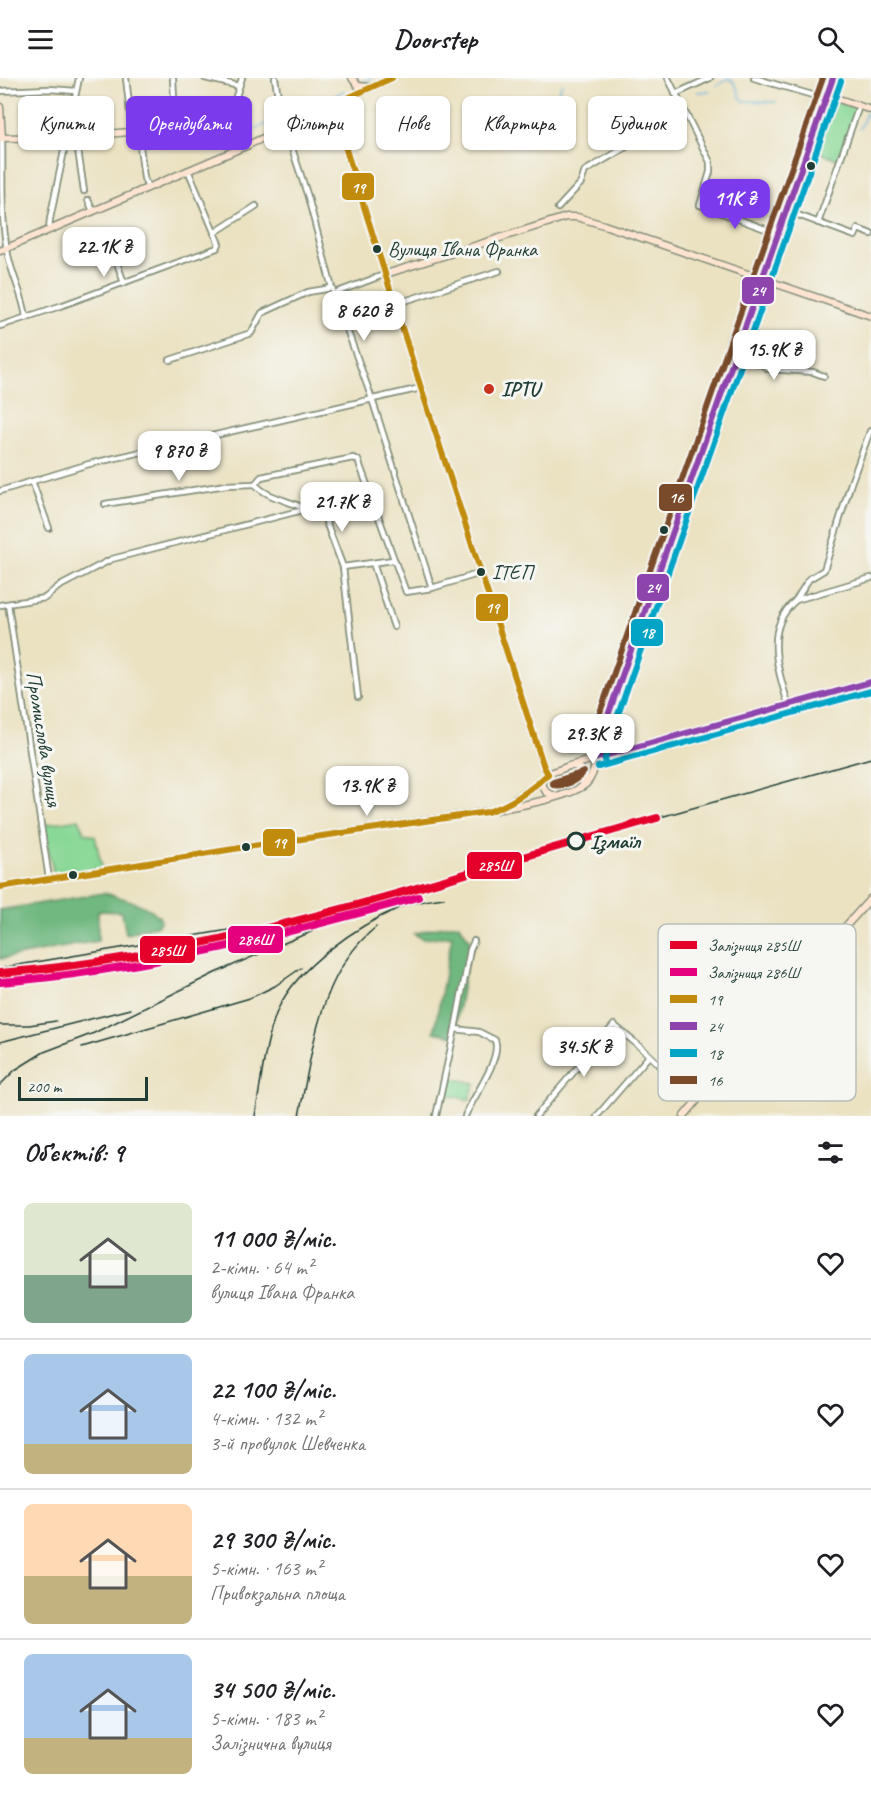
<!DOCTYPE html>
<html lang="uk">
<meta charset="utf-8">
<style>
body{margin:0;font-family:Caveat,sans-serif;background:#f2f2f2;color:#202124;height:100vh;display:flex;flex-direction:column;font-size:22px;white-space:nowrap}
*{box-sizing:border-box;margin:0}
p{font-size:20px;color:#757577}
.icon{flex:none;width:33px;height:33px;fill:none;stroke:currentColor;stroke-width:2;stroke-linecap:round;stroke-linejoin:round}
.map{position:relative;height:1038px;overflow:hidden}
.drawer{display:flex;flex-direction:column;background:#fff;flex:1}
.drawer>*{flex:none}
.banner{position:absolute;left:18px;top:18px;width:836px;height:54px;display:flex;gap:12px}
.scale{position:absolute;left:18px;bottom:15px;width:130px;box-sizing:border-box;padding-left:6px;border:3px solid #1f3d34;border-top:0;font-size:16px;line-height:21px;white-space:nowrap;color:#1f3d34;-webkit-text-stroke:4px #f6f6f2;paint-order:stroke}
.price{position:absolute;translate:-50% -51px;padding:0 14px;border-radius:12px;background:#fff;color:#222;font-size:20px;line-height:39px;filter:drop-shadow(0 2px 3px #0008)}
.price::after{content:'';position:absolute;left:50%;top:36px;width:18px;height:14px;margin-left:-9px;background:inherit;clip-path:polygon(0 0,100% 0,50% 100%)}
.price.on{background:#7c3aed;color:#fff}
ul{padding:0;list-style:none}
li{display:flex;align-items:center;gap:18px;height:150px;padding:0 24px}
li+li{border-top:2px solid #e0e0e0}
li span{display:grid;place-items:center;flex:none;width:168px;height:120px;border-radius:9px;color:#555}
li>.icon{margin-inline-start:auto}
span .icon{width:72px;height:72px;fill:#fffc;stroke-width:1}
li b{font-size:26px}
h2{display:flex;justify-content:space-between;align-items:center;height:72px;padding:0 24px;font-size:26px}
.tag{padding:0 21px;border-radius:9px;background:#fff;box-shadow:0 2px 4px #0004;font-size:21px;line-height:54px}
.tag.on{background:#7c3aed;color:#fff}
header{display:flex;justify-content:space-between;align-items:center;height:78px;padding:0 24px;background:#fff;font-size:27px;font-weight:800}
.map>svg:first-child{display:block}
.green{fill:#8ad897;stroke:#548a66;stroke-width:1.5}
.forest{fill:#6fb880;stroke:#477a5a;stroke-width:1.5}
.lines{fill:none;stroke-linecap:round;stroke-linejoin:round}
.stream{stroke:#64b0dd;stroke-width:1.5}
.street-casing{stroke:#85907b;stroke-width:8}
.secondary-casing{stroke:#85907b;stroke-width:9}
.primary-casing{stroke:#85907b;stroke-width:10}
.street{stroke:#fff;stroke-width:4.5}
.secondary{stroke:#fde4d1;stroke-width:6}
.primary{stroke:#fbbb8c;stroke-width:7}
.rail{stroke:#1f3d34;stroke-width:1.5}
.bus-1-casing{stroke:#f6f6f2;stroke-width:10}
.bus-2-casing{stroke:#f6f6f2;stroke-width:10}
.bus-3-casing{stroke:#f6f6f2;stroke-width:10}
.bus-4-casing{stroke:#f6f6f2;stroke-width:10}
.bus-1{stroke:#c18c0d;stroke-width:6}
.bus-2{stroke:#8e44ad;stroke-width:6}
.bus-3{stroke:#02a4c6;stroke-width:6}
.bus-4{stroke:#7a4b2a;stroke-width:6}
.rail-1-casing{stroke:#f6f6f2;stroke-width:12}
.rail-2-casing{stroke:#f6f6f2;stroke-width:12}
.rail-1{stroke:#e4002b;stroke-width:8}
.rail-2{stroke:#e5007d;stroke-width:8}
.bus-dot{fill:#1f3d34;stroke:#f6f6f2;stroke-width:2}
.poi-dot{fill:#c8321e;stroke:#f6f6f2;stroke-width:2}
.stop-dot{fill:#f6f6f2;stroke:#1f3d34;stroke-width:3}
.labels{text-anchor:middle;stroke-width:6;stroke-linejoin:round;paint-order:stroke}
.bus-label{font-size:20px;fill:#1f3d34;stroke:#f6f6f2;text-anchor:start}
.poi-label{font-size:21px;font-weight:bold;fill:#1f3d34;stroke:#f6f6f2;text-anchor:start}
.street-label{font-size:21px;fill:#1f3d34;stroke:#f6f6f2}
.stop-label{font-size:21px;font-weight:bold;fill:#1f3d34;stroke:#f6f6f2;text-anchor:start}
.key{fill:#f6f6f2;stroke:#b6beb9;stroke-width:1.5}
.key-label{font-size:16px;fill:#1f3d34}
.line-badge{stroke:#f6f6f2;stroke-width:2}
.badge-label{font-size:16px;text-anchor:middle;font-weight:bold;fill:#fff}
</style>
<header><svg class="icon" aria-label="menu" viewBox="0 0 24 24"><path d="M4 6h16M4 12h16M4 18h16"/></svg>Doorstep<svg class="icon" aria-label="search" viewBox="0 0 24 24"><circle cx="10" cy="10" r="6"/><path d="M15 15l6 6"/></svg></header>
<div class="map">
<svg width="871" height="1038" viewBox="0 0 871 1038">
<rect width="100%" height="100%" fill="#f6f6f2"/>
<filter id="ink" filterUnits="userSpaceOnUse"><feTurbulence type="fractalNoise" baseFrequency=".0167" numOctaves="2"/><feDisplacementMap in="SourceGraphic" scale="12" xChannelSelector="R" yChannelSelector="G"/><feConvolveMatrix kernelMatrix="1 2 1 2 8 2 1 2 1" color-interpolation-filters="sRGB"/></filter>
<filter id="wash" filterUnits="userSpaceOnUse"><feTurbulence type="fractalNoise" baseFrequency=".008" numOctaves="4" result="noise"/><feDisplacementMap in="SourceGraphic" scale="24" xChannelSelector="R" yChannelSelector="G"/><feGaussianBlur stdDeviation="1.35" result="paint"/><feColorMatrix in="noise" values="0 0 0 0 0 0 0 0 0 0 0 0 0 0 0 0 0 1.4 0 .05"/><feComposite in="paint" operator="in"/></filter>
<g filter="url(#wash)">
<rect width="100%" height="100%" fill="#ebe2c2"/>
<g class="green">
<path d="M829 22 855 30 856 32 839 82 811 71Z"/>
<path d="M590 651 584 671 568 674 565 660 568 659V657Z"/>
<path d="M79 741 85 755 95 758 102 790 54 797 43 747Z"/>
<path d="M451 1000 475 1005 469 1022 447 1017Z"/>
</g>
<g class="forest">
<path d="M104 815C120 819 154 828 161 842L158 847 126 856 122 834 98 833V863L0 881V832Z"/>
<path d="M459 846 470 863 454 958 434 954 452 858 423 861 414 856 438 849Z"/>
</g>
<g class="lines">
<g class="stream">
<path d="M364 3 371 0"/>
<path d="M717 8 728 0C741 7 735 16 744 23L776 24"/>
<path d="M698 14 710 13"/>
<path d="M326 22 344 13"/>
<path d="M554 24 562 6"/>
<path d="M860 51 867 33"/>
<path d="M243 57 266 46"/>
</g>
</g>
</g>
<g filter="url(#ink)">
<g class="lines">
<g class="street-casing">
<g id="street">
<path d="M126 0 132 53"/>
<path d="M173 0 174 20"/>
<path d="M205 0 239 8"/>
<path d="M275 0 281 37 308 119 332 210 372 321 432 510"/>
<path d="M668 0 710 84V94L700 127 779 156"/>
<path d="M754 0 826 21"/>
<path d="M0 13 49 11 76 13"/>
<path d="M675 16 710 0"/>
<path d="M138 52 144 100 148 110"/>
<path d="M225 52 242 0"/>
<path d="M76 58 84 113"/>
<path d="M2 60C3 99 0 139 8 177 12 198 24 219 26 240"/>
<path d="M88 122 93 133"/>
<path d="M558 130 581 105 585 93 655 52 660 47 663 37 681 30"/>
<path d="M787 133 855 158 858 151 871 156"/>
<path d="M818 145 859 28"/>
<path d="M49 152 50 141 79 0"/>
<path d="M214 155 256 128"/>
<path d="M117 179 116 182 124 205"/>
<path d="M335 215 386 196"/>
<path d="M395 226 499 193"/>
<path d="M0 248 63 227 217 170 219 166 188 92"/>
<path d="M735 278 763 287 768 291 813 294 824 298"/>
<path d="M170 282 251 255 262 235 308 214 332 210"/>
<path d="M32 403 49 450"/>
<path d="M255 406 261 399 353 380 358 382 406 514 432 510 481 495"/>
<path d="M255 406C268 421 290 422 307 432"/>
<path d="M0 413 89 386 421 310"/>
<path d="M105 426 226 407 255 406"/>
<path d="M320 428 343 489 358 619"/>
<path d="M373 485 394 549"/>
<path d="M343 489 393 482"/>
<path d="M796 522 809 501 824 492 851 405 870 353"/>
<path d="M8 526 49 801"/>
<path d="M0 527 45 520 58 509 112 481 369 415"/>
<path d="M788 626C778 591 763 550 796 522L871 500"/>
<path d="M455 951 479 954 495 962C502 981 473 1019 465 1038"/>
<path d="M436 1038 455 951 470 872 474 863"/>
<path d="M536 1038 614 947 646 974 697 1023"/>
<path d="M597 1038 649 978"/>
</g>
</g>
<g class="secondary-casing">
<g id="secondary">
<path d="M352 0 358 8 370 9"/>
<path d="M827 17 871 32"/>
<path d="M332 27 421 310 544 689 548 696"/>
<path d="M0 29 2 60"/>
<path d="M0 60 68 59 205 48C219 50 240 54 248 67"/>
<path d="M0 173 248 67 392 0"/>
<path d="M386 196 566 139H577L604 147 871 238"/>
<path d="M573 688C583 689 588 697 583 706"/>
<path d="M543 702V708L546 714 555 718"/>
<path d="M501 731C522 727 570 719 586 706 593 699 595 689 596 680"/>
<path d="M0 809 246 769 497 732 541 704 548 696 569 688 871 604"/>
<path d="M684 1038 803 896 871 820"/>
</g>
</g>
<g class="primary-casing">
<path id="primary" d="M596 680 599 663 833 0"/>
</g>
<use href="#street" class="street"/>
<use href="#secondary" class="secondary"/>
<use href="#primary" class="primary"/>
<g class="rail">
<path d="M657 740 871 680"/>
<path d="M304 857 347 837"/>
<path d="M0 890 313 838"/>
<path d="M0 947H29L56 943"/>
<path d="M0 964 130 931"/>
<path d="M82 969 250 920 275 908 301 890"/>
<path d="M0 1007 15 992 44 974 94 955 215 895 310 854"/>
<path d="M255 1038C261 1004 265 962 278 931 297 889 358 847 399 830 414 824 429 822 444 820"/>
<path d="M299 1038C313 971 319 895 376 849"/>
</g>
<g class="bus-1-casing">
<g id="bus-1">
<path d="M332 27 421 310 544 689 548 696"/>
<path d="M332 27 392 0"/>
<path d="M0 809 246 769 487 734C511 727 530 713 548 696"/>
</g>
</g>
<g class="bus-2-casing">
<g id="bus-2">
<path d="M596 680 599 663 833 0"/>
<path d="M596 680 871 604"/>
</g>
</g>
<g class="bus-3-casing">
<g id="bus-3">
<path d="M605 682 608 665 841 3"/>
<path d="M598 689 871 613"/>
</g>
</g>
<g class="bus-4-casing">
<g id="bus-4">
<path d="M588 673 591 660 823 0"/>
<path d="M584 694C577 703 564 709 553 707V704Z"/>
</g>
</g>
<use href="#bus-1" class="bus-1"/>
<use href="#bus-2" class="bus-2"/>
<use href="#bus-3" class="bus-3"/>
<use href="#bus-4" class="bus-4"/>
<g class="rail-1-casing">
<path id="rail-1" d="M0 895C226 877 440 801 657 740"/>
</g>
<g class="rail-2-casing">
<path id="rail-2" d="M1 904C147 892 278 858 418 819"/>
</g>
<use href="#rail-1" class="rail-1"/>
<use href="#rail-2" class="rail-2"/>
</g>
</g>
<g class="bus-dot">
<circle cx="811" cy="88" r="5"/>
<circle cx="377" cy="171" r="5"/>
<circle cx="664" cy="452" r="5"/>
<circle cx="481" cy="494" r="5"/>
<circle cx="246" cy="769" r="5"/>
<circle cx="73" cy="797" r="5"/>
</g>
<circle class="poi-dot" cx="489" cy="311" r="6"/>
<circle class="stop-dot" cx="576" cy="763" r="8"/>
<g class="labels">
<g class="bus-label">
<text x="388" y="178">Вулиця Івана Франка</text>
<text x="492" y="501">ІТЕП</text>
</g>
<g class="poi-label">
<text x="501" y="318">IPTU</text>
</g>
<g class="street-label">
<text transform="translate(44 661) rotate(81)" y="7">Промислова вулиця</text>
</g>
<g class="stop-label">
<text x="590" y="770">Ізмаїл</text>
</g>
</g>
<rect x="658" y="846" width="198" height="177" rx="9" class="key"/>
<rect x="670" y="863" width="27" height="8" fill="#e4002b"/>
<rect x="670" y="890" width="27" height="8" fill="#e5007d"/>
<rect x="670" y="917" width="27" height="8" fill="#c18c0d"/>
<rect x="670" y="944" width="27" height="8" fill="#8e44ad"/>
<rect x="670" y="971" width="27" height="8" fill="#02a4c6"/>
<rect x="670" y="998" width="27" height="8" fill="#7a4b2a"/>
<g class="key-label">
<text x="708" y="873">Залізниця 285Ш</text>
<text x="708" y="900">Залізниця 286Ш</text>
<text x="708" y="927">19</text>
<text x="708" y="954">24</text>
<text x="708" y="981">18</text>
<text x="708" y="1008">16</text>
</g>
<g class="line-badge">
<rect x="341" y="94" width="34" height="29" rx="6" fill="#c18c0d"/>
<rect x="741" y="198" width="34" height="29" rx="6" fill="#8e44ad"/>
<rect x="658" y="405" width="35" height="29" rx="6" fill="#7a4b2a"/>
<rect x="636" y="495" width="34" height="29" rx="6" fill="#8e44ad"/>
<rect x="475" y="515" width="34" height="29" rx="6" fill="#c18c0d"/>
<rect x="630" y="540" width="34" height="29" rx="6" fill="#02a4c6"/>
<rect x="262" y="750" width="34" height="29" rx="6" fill="#c18c0d"/>
<rect x="466" y="773" width="57" height="29" rx="6" fill="#e4002b"/>
<rect x="227" y="847" width="57" height="29" rx="6" fill="#e5007d"/>
<rect x="139" y="857" width="57" height="29" rx="6" fill="#e4002b"/>
</g>
<g class="badge-label">
<text x="358" y="115">19</text>
<text x="758" y="218">24</text>
<text x="676" y="425">16</text>
<text x="653" y="515">24</text>
<text x="492" y="535">19</text>
<text x="647" y="560">18</text>
<text x="279" y="770">19</text>
<text x="495" y="793">285Ш</text>
<text x="255" y="867">286Ш</text>
<text x="167" y="878">285Ш</text>
</g>
</svg>
<div class="scale">200 m</div>
<b class="price on" style="left:735px;top:152px">11K ₴</b>
<b class="price" style="left:104px;top:200px">22.1K ₴</b>
<b class="price" style="left:364px;top:264px">8 620 ₴</b>
<b class="price" style="left:774px;top:303px">15.9K ₴</b>
<b class="price" style="left:179px;top:404px">9 870 ₴</b>
<b class="price" style="left:342px;top:455px">21.7K ₴</b>
<b class="price" style="left:593px;top:687px">29.3K ₴</b>
<b class="price" style="left:367px;top:739px">13.9K ₴</b>
<b class="price" style="left:584px;top:1000px">34.5K ₴</b>
<div class="banner">
<a class="tag">Купити</a>
<a class="tag on">Орендувати</a>
<a class="tag">Фільтри</a>
<a class="tag">Нове</a>
<a class="tag">Квартира</a>
<a class="tag">Будинок</a>
</div>
</div>
<section class="drawer">
<h2>Об’єктів: 9<svg class="icon" aria-label="filters" viewBox="0 0 24 24"><path d="M4 7h16M4 17h16"/><circle cx="9" cy="7" r="2"/><circle cx="15" cy="17" r="2"/></svg></h2>
<ul>
<li><span style="background:linear-gradient(#dfe7d0 60%,#7fa58c 0)"><svg class="icon" aria-label="home" viewBox="0 0 24 24"><path d="M3 11l9-7 9 7M6 9v11h12V9"/></svg></span><div><b>11 000 ₴/міс.</b><p>2-кімн. · 64 m²</p><p>вулиця Івана Франка</p></div><svg class="icon" aria-label="heart" viewBox="0 0 24 24"><path d="M12 20l-8-8c-3-5 5-10 8-4 3-6 11-1 8 4z"/></svg></li>
<li><span style="background:linear-gradient(#a9c7e8 75%,#c2b280 0)"><svg class="icon" aria-label="home" viewBox="0 0 24 24"><path d="M3 11l9-7 9 7M6 9v11h12V9"/></svg></span><div><b>22 100 ₴/міс.</b><p>4-кімн. · 132 m²</p><p>3-й провулок Шевченка</p></div><svg class="icon" aria-label="heart" viewBox="0 0 24 24"><path d="M12 20l-8-8c-3-5 5-10 8-4 3-6 11-1 8 4z"/></svg></li>
<li><span style="background:linear-gradient(#ffd9b3 60%,#c2b280 0)"><svg class="icon" aria-label="home" viewBox="0 0 24 24"><path d="M3 11l9-7 9 7M6 9v11h12V9"/></svg></span><div><b>29 300 ₴/міс.</b><p>5-кімн. · 163 m²</p><p>Привокзальна площа</p></div><svg class="icon" aria-label="heart" viewBox="0 0 24 24"><path d="M12 20l-8-8c-3-5 5-10 8-4 3-6 11-1 8 4z"/></svg></li>
<li><span style="background:linear-gradient(#a9c7e8 70%,#c2b280 0)"><svg class="icon" aria-label="home" viewBox="0 0 24 24"><path d="M3 11l9-7 9 7M6 9v11h12V9"/></svg></span><div><b>34 500 ₴/міс.</b><p>5-кімн. · 183 m²</p><p>Залізнична вулиця</p></div><svg class="icon" aria-label="heart" viewBox="0 0 24 24"><path d="M12 20l-8-8c-3-5 5-10 8-4 3-6 11-1 8 4z"/></svg></li>
</ul>
</section>
